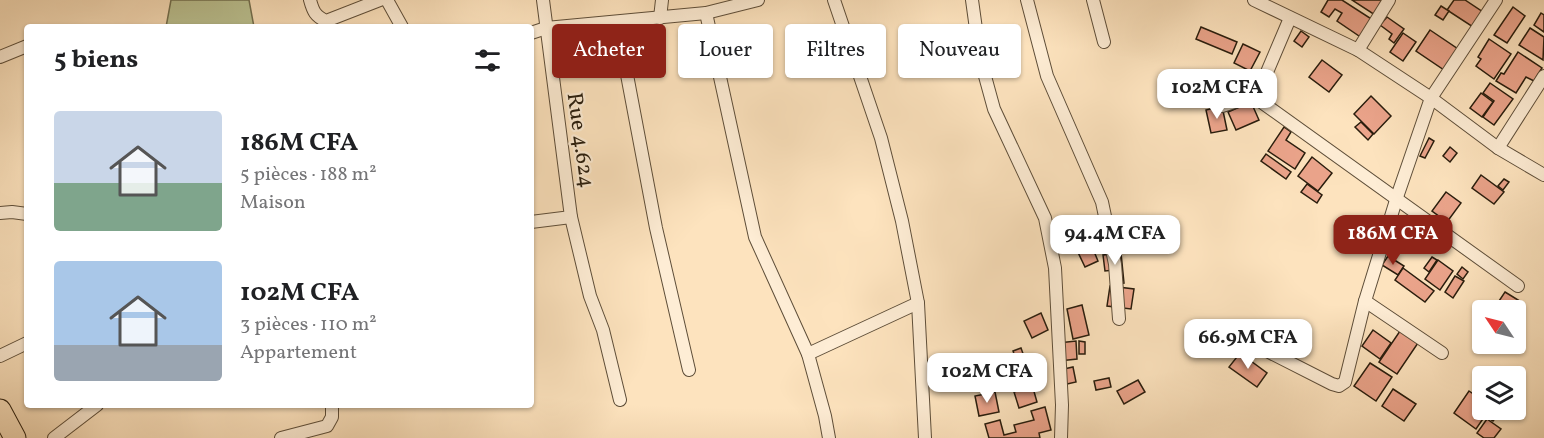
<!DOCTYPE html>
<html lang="fr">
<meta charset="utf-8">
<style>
body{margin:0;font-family:Vollkorn,serif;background:#f2f2f2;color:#202124;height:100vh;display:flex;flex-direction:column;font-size:22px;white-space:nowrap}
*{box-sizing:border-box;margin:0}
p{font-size:20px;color:#757577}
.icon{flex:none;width:33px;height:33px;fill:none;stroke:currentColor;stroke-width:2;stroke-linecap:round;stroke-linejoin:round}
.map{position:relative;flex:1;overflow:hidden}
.panel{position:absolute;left:24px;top:24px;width:510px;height:384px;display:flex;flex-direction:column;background:#fff;border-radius:6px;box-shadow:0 2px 4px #0004}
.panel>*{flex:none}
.guide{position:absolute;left:552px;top:24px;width:570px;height:54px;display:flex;gap:12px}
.needle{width:39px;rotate:305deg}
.buttons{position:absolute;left:1472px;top:300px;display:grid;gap:12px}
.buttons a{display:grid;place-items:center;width:54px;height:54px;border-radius:6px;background:#fff;box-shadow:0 2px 4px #0004;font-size:30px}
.price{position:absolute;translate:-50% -51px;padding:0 14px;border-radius:12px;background:#fff;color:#222;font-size:20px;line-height:39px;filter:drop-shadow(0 2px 3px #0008)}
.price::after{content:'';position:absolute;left:50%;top:36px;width:18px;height:14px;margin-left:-9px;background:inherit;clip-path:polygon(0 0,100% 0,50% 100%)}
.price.selected{background:#8f2418;color:#fff}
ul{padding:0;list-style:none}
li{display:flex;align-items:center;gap:18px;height:150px;padding:0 30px}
li span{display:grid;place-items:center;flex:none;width:168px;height:120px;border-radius:6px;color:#555}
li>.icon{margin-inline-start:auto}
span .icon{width:72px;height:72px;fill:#fffc;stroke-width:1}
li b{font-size:26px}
h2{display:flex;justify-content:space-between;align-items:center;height:72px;padding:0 30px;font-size:26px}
.pill{padding:0 21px;border-radius:6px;background:#fff;box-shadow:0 2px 4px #0004;font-size:21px;line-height:54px}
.pill.selected{background:#8f2418;color:#fff}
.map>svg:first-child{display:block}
.green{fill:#bcc494;stroke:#727050;stroke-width:1.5}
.building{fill:#eba48b;stroke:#291d0d;stroke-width:1.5}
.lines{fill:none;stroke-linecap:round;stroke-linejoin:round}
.street-casing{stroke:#5e4e39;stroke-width:14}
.highway-casing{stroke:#291d0d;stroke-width:23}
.street{stroke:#feedd5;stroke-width:12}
.highway{stroke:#fde3be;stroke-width:21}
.labels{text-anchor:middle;stroke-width:4.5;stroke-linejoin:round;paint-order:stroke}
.street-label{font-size:22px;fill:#291d0d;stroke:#feedd5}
</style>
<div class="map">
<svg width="1544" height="438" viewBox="0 0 1544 438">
<rect width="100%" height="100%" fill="#fde3be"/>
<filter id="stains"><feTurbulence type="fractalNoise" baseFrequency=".00333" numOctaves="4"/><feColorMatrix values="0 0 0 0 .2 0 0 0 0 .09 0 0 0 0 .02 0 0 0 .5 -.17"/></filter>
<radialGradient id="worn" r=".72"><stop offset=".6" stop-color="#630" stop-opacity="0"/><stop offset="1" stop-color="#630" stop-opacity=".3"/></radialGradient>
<path class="green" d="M171 0H249L254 27H166Z"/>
<g class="building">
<path d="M1328 0H1342L1373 20 1362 38 1337 21 1342 13 1335 9 1329 17 1321 12Z"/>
<path d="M1352 0H1385L1375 15Z"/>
<path d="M1454 0H1465L1483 12 1473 27 1447 10Z"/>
<path d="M1441 6 1449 11 1443 20 1435 15Z"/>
<path d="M1513 7 1525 16 1507 43 1494 35Z"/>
<path d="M1541 13 1544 15V32L1534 25Z"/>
<path d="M1387 17 1404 29 1394 43 1389 39 1392 34 1380 25Z"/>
<path d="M1201 27 1237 42 1232 54 1196 39Z"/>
<path d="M1530 28 1544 37 1543 60 1519 45Z"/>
<path d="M1430 30 1464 53 1450 74 1416 51Z"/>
<path d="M1301 31 1309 37 1302 47 1294 41Z"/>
<path d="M1403 33 1416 42 1403 61 1390 52Z"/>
<path d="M1489 39 1511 54 1494 79 1476 66 1481 59 1478 57Z"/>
<path d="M1243 44 1260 52 1250 71 1234 63Z"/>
<path d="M1518 52 1542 68 1534 81 1526 77 1516 93 1496 81 1501 73 1504 74Z"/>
<path d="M1322 60 1342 75 1329 92 1309 77Z"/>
<path d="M1490 83 1513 99 1494 125 1483 117 1494 101 1483 93Z"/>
<path d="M1481 93 1493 102 1482 117 1470 108Z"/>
<path d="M1371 96 1391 116 1374 134 1354 114Z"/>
<path d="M1251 102 1259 120 1236 130 1228 112Z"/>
<path d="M1222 106 1227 130 1211 133 1206 110Z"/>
<path d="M1361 122 1373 134 1368 140 1355 127Z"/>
<path d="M1284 127 1291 132 1286 140 1305 153 1295 169 1268 151Z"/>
<path d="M1429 138 1434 141 1425 158 1420 156Z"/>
<path d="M1450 147 1457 153 1450 162 1443 156Z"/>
<path d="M1266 154 1291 172 1286 179 1261 161Z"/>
<path d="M1312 157 1332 173 1318 191 1298 176Z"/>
<path d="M1481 175 1504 192 1494 204 1472 188Z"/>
<path d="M1504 179 1509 182 1503 190 1498 186Z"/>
<path d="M1307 184 1322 195 1317 203 1301 192Z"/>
<path d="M1446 192 1461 203 1447 222 1432 211Z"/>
<path d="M1117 236 1119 249 1101 250 1100 237Z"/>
<path d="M1088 237 1098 261 1085 267 1074 244Z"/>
<path d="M1121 253 1124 283 1116 284 1114 270 1105 271 1103 255Z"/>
<path d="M1388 256 1404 266 1398 275 1382 265Z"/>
<path d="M1432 257 1437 260 1429 272 1424 268Z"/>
<path d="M1438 260 1453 271 1440 290 1425 279Z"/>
<path d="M1462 267 1468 272 1463 279 1457 274Z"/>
<path d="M1403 268 1434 291 1425 302 1395 280Z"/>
<path d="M1455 276 1464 281 1453 298 1445 292Z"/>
<path d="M1110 286 1134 289 1131 309 1107 306Z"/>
<path d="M1505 292 1523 303 1515 315V310H1493Z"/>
<path d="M1082 305 1089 335 1073 339 1067 309Z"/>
<path d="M1041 313 1048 330 1032 338 1024 321Z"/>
<path d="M1281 323 1297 333 1288 346 1273 335Z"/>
<path d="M1373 330 1391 343 1380 359 1362 346Z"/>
<path d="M1400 331 1418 343 1397 374 1379 362Z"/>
<path d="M1076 341 1077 359 1059 361 1058 343Z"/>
<path d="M1079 341 1085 342V354H1079Z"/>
<path d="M1021 348 1026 362 1018 365 1013 351Z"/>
<path d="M1240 353 1267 373 1257 387 1229 367Z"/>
<path d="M1039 363 1045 384 1033 388 1037 402 1019 408 1014 392 1023 389 1017 370Z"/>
<path d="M1370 363 1392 377 1376 401 1354 386Z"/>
<path d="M1073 367 1076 382 1058 386 1055 371Z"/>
<path d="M1014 368 1017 383 998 388 995 372Z"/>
<path d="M1109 378 1111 387 1096 390 1094 381Z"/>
<path d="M1138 380 1145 392 1124 404 1117 391Z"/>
<path d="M1393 389 1416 404 1404 421 1382 406Z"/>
<path d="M1469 391 1482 400V410H1489L1476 429 1454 413Z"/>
<path d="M995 392 999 412 979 416 975 396Z"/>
<path d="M1045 407 1051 430 1039 433 1040 438H989L985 424 1000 420 1004 435 1016 432 1014 425 1034 420 1031 411Z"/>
<path d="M1493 410H1502L1493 421 1487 417Z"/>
<path d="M1487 419 1501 429 1494 438H1484L1477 433Z"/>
</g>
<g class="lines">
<g class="street-casing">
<g id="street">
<path d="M310 0C313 11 315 16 326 21L380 0"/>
<path d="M387 0 402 27"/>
<path d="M834 0 881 138 902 221 918 303 925 438"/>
<path d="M972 0 980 58 994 109 1045 218 1055 268 1062 405 1061 438"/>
<path d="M1027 0 1047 76 1102 202 1115 264 1119 319"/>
<path d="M1093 0 1104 42"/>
<path d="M1254 0 1358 50 1431 98 1498 148 1544 175"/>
<path d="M706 13 755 237 808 354 825 416 829 438"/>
<path d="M660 18 662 0"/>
<path d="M617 22 656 228 689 370"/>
<path d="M531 33 546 28 706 13 758 0"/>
<path d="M1358 50 1389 0"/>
<path d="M0 57 27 46"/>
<path d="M1253 96 1518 286"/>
<path d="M1222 106 1253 96 1259 91 1290 18"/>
<path d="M1498 148 1544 76"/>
<path d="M0 213 12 212 27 214"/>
<path d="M571 217 590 296 603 330 620 400"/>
<path d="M531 222 571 217 543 0"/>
<path d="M1365 301 1442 353"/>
<path d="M1267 351 1332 384 1339 386 1345 382 1365 301 1397 197 1431 98 1496 0"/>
<path d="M808 354 918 303"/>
<path d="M0 356 27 343"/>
<path d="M54 438 97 405"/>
<path d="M281 438 327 426 332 417V405"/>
</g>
</g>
<g class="highway-casing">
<path id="highway" d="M0 410 15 438"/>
</g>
<use href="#street" class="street"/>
<use href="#highway" class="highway"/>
</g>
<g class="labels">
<g class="street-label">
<text transform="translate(582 140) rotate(82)" y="8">Rue 4.624</text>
</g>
</g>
<rect width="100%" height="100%" filter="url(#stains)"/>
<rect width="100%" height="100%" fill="url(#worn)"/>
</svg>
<div class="buttons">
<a><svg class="needle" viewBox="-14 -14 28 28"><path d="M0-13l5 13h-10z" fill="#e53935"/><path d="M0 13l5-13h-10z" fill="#757577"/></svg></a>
<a><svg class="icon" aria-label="layers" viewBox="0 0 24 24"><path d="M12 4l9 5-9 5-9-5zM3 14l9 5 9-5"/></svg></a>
</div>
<b class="price" style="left:1217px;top:120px">102M CFA</b>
<b class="price" style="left:1115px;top:266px">94.4M CFA</b>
<b class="price selected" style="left:1393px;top:266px">186M CFA</b>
<b class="price" style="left:1248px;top:370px">66.9M CFA</b>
<b class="price" style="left:987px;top:404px">102M CFA</b>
<div class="guide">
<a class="pill selected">Acheter</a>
<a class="pill">Louer</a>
<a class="pill">Filtres</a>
<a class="pill">Nouveau</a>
</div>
<section class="panel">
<h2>5 biens<svg class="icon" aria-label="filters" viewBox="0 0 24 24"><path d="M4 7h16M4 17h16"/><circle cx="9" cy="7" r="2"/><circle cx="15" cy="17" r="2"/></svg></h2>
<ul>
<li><span style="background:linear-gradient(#c9d6e8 60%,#7fa58c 0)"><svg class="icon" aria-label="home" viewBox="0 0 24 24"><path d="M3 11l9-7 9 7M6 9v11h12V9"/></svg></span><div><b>186M CFA</b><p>5 pièces · 188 m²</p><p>Maison</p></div></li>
<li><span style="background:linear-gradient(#a9c7e8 70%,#9aa5b1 0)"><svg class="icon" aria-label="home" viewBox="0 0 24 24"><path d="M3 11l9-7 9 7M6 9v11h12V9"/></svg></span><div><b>102M CFA</b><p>3 pièces · 110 m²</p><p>Appartement</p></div></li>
</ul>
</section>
</div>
